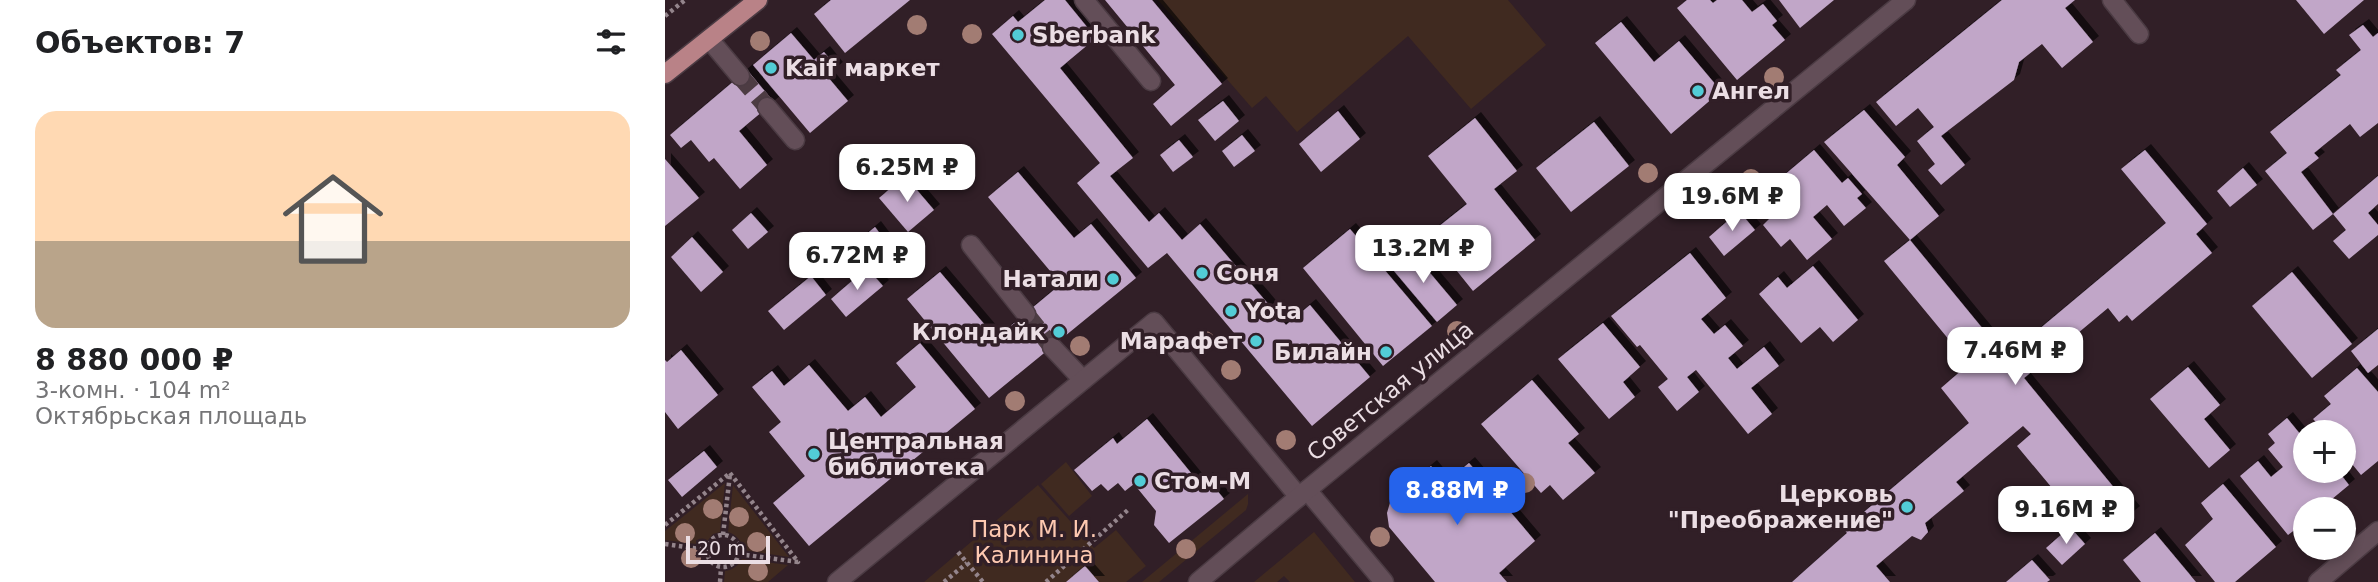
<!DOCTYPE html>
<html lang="ru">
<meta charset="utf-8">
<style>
body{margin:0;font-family:"DejaVu Sans",sans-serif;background:#f2f2f2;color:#202124;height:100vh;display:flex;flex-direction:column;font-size:26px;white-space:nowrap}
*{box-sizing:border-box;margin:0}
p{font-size:23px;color:#757577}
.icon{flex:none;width:38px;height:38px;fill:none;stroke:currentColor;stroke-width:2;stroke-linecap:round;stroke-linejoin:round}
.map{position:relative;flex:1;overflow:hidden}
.panel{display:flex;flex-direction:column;background:#fff;width:665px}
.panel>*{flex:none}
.tools{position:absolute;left:1628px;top:420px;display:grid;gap:14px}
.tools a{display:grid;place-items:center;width:63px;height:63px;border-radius:50%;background:#fff;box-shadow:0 4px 10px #0003;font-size:35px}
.scale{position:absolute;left:21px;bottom:18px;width:84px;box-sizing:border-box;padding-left:7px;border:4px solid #ebdee4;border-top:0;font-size:19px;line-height:24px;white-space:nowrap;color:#ebdee4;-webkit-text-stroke:5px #311f27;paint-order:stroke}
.price{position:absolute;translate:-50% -60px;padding:0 16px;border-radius:14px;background:#fff;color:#222;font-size:23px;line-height:46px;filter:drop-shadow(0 2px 4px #0008)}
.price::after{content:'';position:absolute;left:50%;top:42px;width:21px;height:16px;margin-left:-10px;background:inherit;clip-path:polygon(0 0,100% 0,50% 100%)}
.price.on{background:#2563eb;color:#fff}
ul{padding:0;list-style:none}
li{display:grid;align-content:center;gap:14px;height:371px;padding:0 35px}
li+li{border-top:2px solid #e0e0e0}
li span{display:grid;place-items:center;height:217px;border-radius:21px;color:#555}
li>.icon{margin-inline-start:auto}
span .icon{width:126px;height:126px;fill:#fffc;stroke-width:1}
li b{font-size:30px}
h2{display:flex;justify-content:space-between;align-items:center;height:84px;padding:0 35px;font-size:30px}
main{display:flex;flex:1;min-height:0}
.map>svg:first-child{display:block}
.green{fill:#402a20}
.building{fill:#c1a6c8;filter:url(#shadow)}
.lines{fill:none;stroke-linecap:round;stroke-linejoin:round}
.minor-tunnel{stroke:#4d3c43;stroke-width:18;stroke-dasharray:18 9;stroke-linecap:butt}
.minor-casing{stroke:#4b3b43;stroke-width:21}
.major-casing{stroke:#4b3b43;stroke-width:21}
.path{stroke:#94858c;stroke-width:4.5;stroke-dasharray:3.5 3.5;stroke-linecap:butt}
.minor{stroke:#634e58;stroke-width:18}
.major{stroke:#b98287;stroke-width:18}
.tree{fill:#a27c73}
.poi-dot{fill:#52ccd6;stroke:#311f27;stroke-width:2.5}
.labels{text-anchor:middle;stroke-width:7;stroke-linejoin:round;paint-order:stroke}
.poi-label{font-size:23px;font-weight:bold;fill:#ebdee4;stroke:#311f27;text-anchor:start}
.street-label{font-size:23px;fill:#ebdee4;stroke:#311f27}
.park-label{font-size:23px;fill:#fec9b1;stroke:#311f27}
</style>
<main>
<section class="panel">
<h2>Объектов: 7<svg class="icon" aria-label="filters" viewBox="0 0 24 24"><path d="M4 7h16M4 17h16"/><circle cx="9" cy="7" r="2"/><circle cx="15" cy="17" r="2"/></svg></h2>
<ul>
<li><span style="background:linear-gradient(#ffd9b3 60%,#b9a48a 0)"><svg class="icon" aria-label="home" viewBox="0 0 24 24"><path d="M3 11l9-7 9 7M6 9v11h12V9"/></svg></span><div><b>8 880 000 ₽</b><p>3-комн. · 104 m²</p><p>Октябрьская площадь</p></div></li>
</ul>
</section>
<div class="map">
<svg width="1713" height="582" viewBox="0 0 1713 582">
<defs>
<filter id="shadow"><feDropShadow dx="6" dy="-6" stdDeviation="0" flood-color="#0009"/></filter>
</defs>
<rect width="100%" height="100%" fill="#311f27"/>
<g class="green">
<path d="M493 0H843L881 45 806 109 743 36 632 132 601 96 587 108Z"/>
<path d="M401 462 427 496 404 516 376 484Z"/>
<path d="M60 483 55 532 48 534 39 545 0 540V531Z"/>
<path d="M68 485 124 557 78 550C77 541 72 535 63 532Z"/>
<path d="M373 485 429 548 451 530 481 566 461 582H259Z"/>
<path d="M583 494V504L581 510 494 582H477Z"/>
<path d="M649 532 690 582H625L619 576 612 582H589Z"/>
<path d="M77 559 123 565 103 582H59L60 571C68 570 73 566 77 559Z"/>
</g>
<g class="building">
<path d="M166 0H245L180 53 149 14Z"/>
<path d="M380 0H400L431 38 395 68 468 158 445 176 484 222 494 213 517 240 535 224 621 325 645 305 705 377 647 426 502 253 483 268 412 183 435 163 327 34 348 16 353 22Z"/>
<path d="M440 0H487L557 84 506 126 488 104 510 85Z"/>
<path d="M1022 0H1045L1048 3 1052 0H1077L1087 12 1098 4 1112 21 1107 25 1120 40 1072 80 1012 8Z"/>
<path d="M1114 0H1169L1135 28Z"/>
<path d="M1337 0H1410L1400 8 1428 42 1397 68 1377 44 1354 62 1349 80 1276 136 1300 165 1276 185 1263 170 1270 164 1252 141 1269 127 1253 108 1231 126 1211 102Z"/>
<path d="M1631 0H1699L1659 34Z"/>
<path d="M956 22 989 62 1014 41 1056 91 1006 134 930 43Z"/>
<path d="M1698 25 1708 37 1713 33V123L1695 137 1685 124 1649 153 1654 158 1636 172 1668 214 1648 230 1600 171 1622 153 1605 132 1676 75 1671 70 1696 50 1684 35Z"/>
<path d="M126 33 149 60 159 52 172 68 162 76 183 101 145 133 88 65Z"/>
<path d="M82 70 109 102 74 131 102 165 75 189 49 158 44 162 26 140 16 148 5 135Z"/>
<path d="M558 101 574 121 550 141 533 120Z"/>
<path d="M1199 110 1240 157 1232 165 1274 216 1245 240 1159 142Z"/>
<path d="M673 111 695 139 656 172 634 144Z"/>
<path d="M810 118 852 171 829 189 870 240 808 291 763 235 802 204 763 156Z"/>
<path d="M929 122 964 166 906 212 871 168Z"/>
<path d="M577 135 590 151 569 167 557 151Z"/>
<path d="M514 140 528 157 508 172 495 155Z"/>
<path d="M1149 150 1177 183 1183 178 1197 194 1192 198 1201 208 1179 226 1162 205 1148 217 1167 239 1142 260 1125 239 1116 247 1098 225 1106 217 1091 199Z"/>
<path d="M1480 150 1542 224 1531 234 1547 253 1467 321 1462 315 1454 322 1443 308 1359 378 1469 512 1452 526 1434 503 1423 512 1412 497 1402 506 1352 446 1366 434 1358 426 1291 482 1299 491 1260 523 1263 532 1256 540 1247 536 1211 566 1225 582H1127L1182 533 1179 529 1304 423 1276 388 1304 364 1219 261 1245 240 1341 357 1501 223 1456 169Z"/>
<path d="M0 159 34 198 0 226Z"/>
<path d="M1578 168 1592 185 1565 207 1552 191Z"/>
<path d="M353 172 409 238 426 224 471 278 324 398 242 299 275 272 331 338 396 284 323 197Z"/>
<path d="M240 176 269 210 243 232 214 198Z"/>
<path d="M1713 176V204L1703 213 1713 225V235L1684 259 1668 241 1681 230 1668 214Z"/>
<path d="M1074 211 1090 230 1059 256 1044 237Z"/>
<path d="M86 213 103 232 83 249 67 230Z"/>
<path d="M210 227 222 243 200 262 187 246Z"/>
<path d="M685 229 767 326 718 366 638 268Z"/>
<path d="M27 237 58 272 36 292 6 257Z"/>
<path d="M744 248 792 305 772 322 724 265Z"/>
<path d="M1025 253 1061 298 1036 319 1049 334 1060 325 1078 346 1063 358 1072 369 1099 347 1114 366 1086 388 1107 414 1083 434 1031 370 1022 377 1034 392 1012 411 993 387 1003 379 975 345 972 347 946 316Z"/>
<path d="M1148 266 1193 320 1168 342 1155 327 1136 343 1094 294 1113 277 1122 288Z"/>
<path d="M202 268 218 286 181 317 166 299Z"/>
<path d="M1627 272 1687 344 1647 378 1587 306Z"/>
<path d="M146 276 161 295 119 330 103 311Z"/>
<path d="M938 323 975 367 958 382 970 397 944 419 893 359Z"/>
<path d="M1713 329V365L1703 373 1686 351Z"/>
<path d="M255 343 310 409 144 546 108 503 140 476 104 432 116 422 87 387 107 371 119 386 144 365 183 411 200 397 216 417 251 387 231 363Z"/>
<path d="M16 350 53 395 13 429 0 412V360L2 362Z"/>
<path d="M1523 367 1555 405 1539 419 1565 450 1544 468 1485 399Z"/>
<path d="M1692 368 1713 392V461L1696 475 1678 453V432H1660L1648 419 1666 404 1659 396Z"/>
<path d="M867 380 914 434 903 443 930 473 898 500 885 485 876 493 816 424Z"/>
<path d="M1622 418 1640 440V471H1673L1684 485 1655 509H1640V522L1623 535 1575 476 1593 461 1606 477 1618 467 1603 449 1610 443 1603 434Z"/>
<path d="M482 419 535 484 542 478 559 499 504 543 489 525 491 511 469 484 460 491 453 483 443 491 436 484 427 491 409 470 448 438 452 444Z"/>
<path d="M39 451 52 467 17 497 3 480Z"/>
<path d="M804 463 870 541 834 573 842 582H770L724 527 722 513 726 499 766 466 780 483Z"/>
<path d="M1558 484 1611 547 1570 582H1550L1520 545 1548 519 1536 503Z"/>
<path d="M1405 527 1420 544 1397 565 1381 548Z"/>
<path d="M1490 533 1531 582H1476L1458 560Z"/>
<path d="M1367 560 1385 580 1382 582H1341Z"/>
<path d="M420 566 434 582H401Z"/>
</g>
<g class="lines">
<g class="minor-tunnel">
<path d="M75 76 102 107"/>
<path d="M361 314 387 347"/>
</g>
<g class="minor-casing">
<g id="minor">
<path d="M419 0 486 81"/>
<path d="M1447 0 1474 34"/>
<path d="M44 39 75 76"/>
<path d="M102 107 130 140"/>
<path d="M306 245 361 314"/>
<path d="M387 347 418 380"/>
<path d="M642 490 719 582"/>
<path d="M172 582 489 322 634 497"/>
<path d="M533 582 642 490 1241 0"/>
<path d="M1653 582 1713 531"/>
</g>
</g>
<g class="major-casing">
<path id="major" d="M0 74 93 0"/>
</g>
<g class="path">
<path d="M0 16 20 0"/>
<path d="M65 473 133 562 74 554"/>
<path d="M0 525 65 473"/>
<path d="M58 535 65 474"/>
<circle cx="58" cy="551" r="16"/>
<path d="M0 544 42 550"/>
<path d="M293 552 318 582"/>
<path d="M55 582 56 568"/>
<path d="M279 582 302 563"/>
<path d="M381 582 464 509"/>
</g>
<use href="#minor" class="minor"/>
<use href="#major" class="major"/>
</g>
<g class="tree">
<circle cx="252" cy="25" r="10"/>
<circle cx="307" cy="34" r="10"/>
<circle cx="95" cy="41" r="10"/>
<circle cx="1109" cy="77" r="10"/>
<circle cx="983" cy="173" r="10"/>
<circle cx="1086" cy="179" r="10"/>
<circle cx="792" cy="331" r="10"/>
<circle cx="540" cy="341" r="10"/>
<circle cx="415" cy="346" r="10"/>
<circle cx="566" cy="370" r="10"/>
<circle cx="350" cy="401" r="10"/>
<circle cx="621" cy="440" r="10"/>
<circle cx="860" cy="483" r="10"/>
<circle cx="48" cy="509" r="10"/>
<circle cx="74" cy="517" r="10"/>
<circle cx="20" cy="533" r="10"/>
<circle cx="715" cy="537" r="10"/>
<circle cx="92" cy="542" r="10"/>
<circle cx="521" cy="549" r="10"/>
<circle cx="26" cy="558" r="10"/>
<circle cx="93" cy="571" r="10"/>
</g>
<g class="poi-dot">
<circle cx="353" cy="35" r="7"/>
<circle cx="106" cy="68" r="7"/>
<circle cx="1033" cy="91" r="7"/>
<circle cx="537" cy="273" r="7"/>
<circle cx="448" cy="279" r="7"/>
<circle cx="566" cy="311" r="7"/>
<circle cx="394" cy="332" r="7"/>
<circle cx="591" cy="341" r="7"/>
<circle cx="721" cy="352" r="7"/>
<circle cx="149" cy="454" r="7"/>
<circle cx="475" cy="481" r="7"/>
<circle cx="1242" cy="507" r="7"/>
</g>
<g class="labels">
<g class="poi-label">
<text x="367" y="43">Sberbank</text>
<text x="120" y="76">Kaif маркет</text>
<text x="1047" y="99">Ангел</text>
<text x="551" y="281">Соня</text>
<text x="434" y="287" text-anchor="end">Натали</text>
<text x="580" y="319">Yota</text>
<text x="380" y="340" text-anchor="end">Клондайк</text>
<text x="577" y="349" text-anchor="end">Марафет</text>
<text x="707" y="360" text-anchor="end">Билайн</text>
<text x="163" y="449">Центральная<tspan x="163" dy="26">библиотека</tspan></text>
<text x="489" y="489">Стом-М</text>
<text x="1228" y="502" text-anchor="end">Церковь<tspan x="1228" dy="26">"Преображение"</tspan></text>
</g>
<g class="street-label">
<text transform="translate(725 391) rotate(-39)" y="8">Советская улица</text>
</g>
<g class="park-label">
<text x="369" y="537">Парк М. И.<tspan x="369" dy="26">Калинина</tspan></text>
</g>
</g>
</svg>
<div class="tools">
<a>+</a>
<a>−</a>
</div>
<div class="scale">20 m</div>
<b class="price" style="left:242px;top:204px">6.25M ₽</b>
<b class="price" style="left:1067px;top:233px">19.6M ₽</b>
<b class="price" style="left:758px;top:285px">13.2M ₽</b>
<b class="price" style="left:192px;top:292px">6.72M ₽</b>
<b class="price" style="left:1350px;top:387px">7.46M ₽</b>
<b class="price on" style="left:792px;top:527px">8.88M ₽</b>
<b class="price" style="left:1401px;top:546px">9.16M ₽</b>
</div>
</main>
